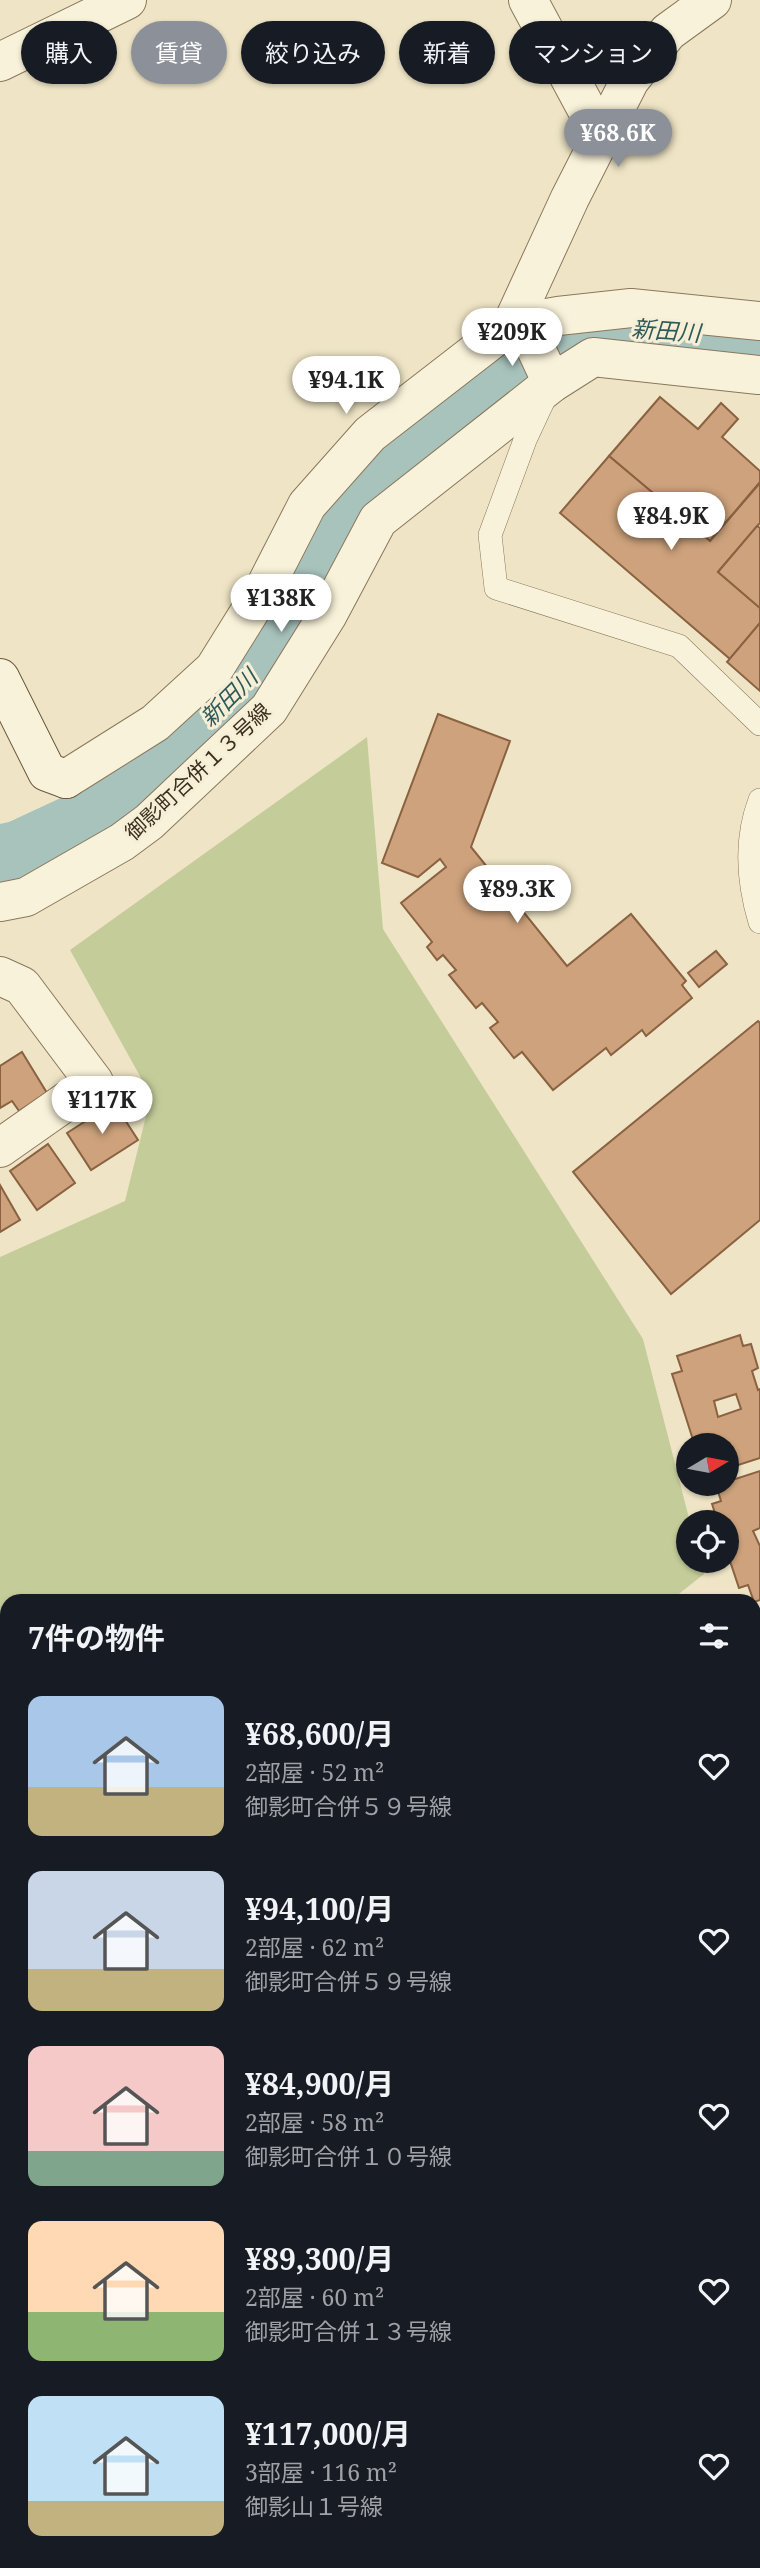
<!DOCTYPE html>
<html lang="ja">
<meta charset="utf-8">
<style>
body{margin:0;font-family:"Noto Serif","Noto Sans JP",serif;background:#20242c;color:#f1f3f6;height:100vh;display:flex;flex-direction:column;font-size:26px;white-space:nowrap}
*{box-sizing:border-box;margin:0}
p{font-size:23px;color:#9ea1a6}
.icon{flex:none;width:38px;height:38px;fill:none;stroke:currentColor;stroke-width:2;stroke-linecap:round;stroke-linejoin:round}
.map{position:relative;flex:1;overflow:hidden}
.sheet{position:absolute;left:0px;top:1594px;width:761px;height:975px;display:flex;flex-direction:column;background:#171b24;border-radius:21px 21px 0 0;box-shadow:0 2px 5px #0004}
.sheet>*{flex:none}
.top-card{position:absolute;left:21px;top:21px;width:719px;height:63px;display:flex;gap:14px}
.needle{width:46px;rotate:80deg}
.fabs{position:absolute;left:676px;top:1433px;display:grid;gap:14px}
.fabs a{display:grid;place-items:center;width:63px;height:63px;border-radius:50%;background:#171b24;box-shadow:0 2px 5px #0004;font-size:35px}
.price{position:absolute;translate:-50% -60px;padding:0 16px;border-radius:24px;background:#fff;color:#222;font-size:23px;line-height:46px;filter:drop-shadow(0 2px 4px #0008)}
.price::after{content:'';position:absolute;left:50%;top:42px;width:21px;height:16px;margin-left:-10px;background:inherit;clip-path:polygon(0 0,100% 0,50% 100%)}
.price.selected{background:#8c9099;color:#fff}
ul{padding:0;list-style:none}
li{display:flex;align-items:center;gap:21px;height:175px;padding:0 28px}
li span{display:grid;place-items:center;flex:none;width:196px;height:140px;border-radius:14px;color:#555}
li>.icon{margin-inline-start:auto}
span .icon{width:84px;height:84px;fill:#fffc;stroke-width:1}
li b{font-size:30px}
h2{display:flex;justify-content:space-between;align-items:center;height:84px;padding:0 28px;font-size:30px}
.pill{padding:0 24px;border-radius:32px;background:#171b24;box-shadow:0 2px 5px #0004;font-size:24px;line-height:63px}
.pill.selected{background:#8c9099;color:#fff}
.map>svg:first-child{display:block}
.green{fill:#c4cd9a}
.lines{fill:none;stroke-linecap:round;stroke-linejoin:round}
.stream{stroke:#6e918a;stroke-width:12}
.river{stroke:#a8c2bc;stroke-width:70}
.building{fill:#cda27c;stroke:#8a6241;stroke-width:2;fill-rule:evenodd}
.lane-casing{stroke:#8a775c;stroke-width:24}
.street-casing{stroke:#8a775c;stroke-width:40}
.secondary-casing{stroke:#6c583f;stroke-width:40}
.lane{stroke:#f9f2da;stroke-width:23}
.street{stroke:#f9f2da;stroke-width:38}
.secondary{stroke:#f9f2da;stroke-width:38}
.labels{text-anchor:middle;stroke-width:6;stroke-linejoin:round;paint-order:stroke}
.street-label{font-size:21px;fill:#3b2e1f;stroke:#f6efd6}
.water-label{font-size:23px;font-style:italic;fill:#2f5a5a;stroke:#f6efd6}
</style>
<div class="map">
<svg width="760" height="2568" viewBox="0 0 760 2568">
<rect width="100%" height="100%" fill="#efe5c6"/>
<g class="green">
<path d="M367 737 383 929 643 1339 690 1522H688V1561H700L704 1574 670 1601H7V1887L0 1888V1257L125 1201 151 1096 70 950Z"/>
<path d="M7 2551V2562H193L212 2568H0V2558Z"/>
</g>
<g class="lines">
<path class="stream" d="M0 2032 7 2030"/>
<path class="river" d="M0 860 21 855 77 829 173 754 267 659 352 490 390 447 498 377 579 333 618 328 681 329 760 343"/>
</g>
<g class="building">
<path d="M660 397 698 429 721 403 738 419 722 437 760 471V482L710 541 609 456Z"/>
<path d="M609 456 710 541 760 483V523L718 572 760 608V623L730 659 560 513Z"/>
<path d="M757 526 760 528V608L718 572Z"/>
<path d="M760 623V691L727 662Z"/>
<path d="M438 714 510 741 471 847 567 966 631 914 686 981 682 985 692 998 646 1036 642 1030 611 1055 606 1048 553 1090 522 1052 514 1058 490 1028 498 1022 482 1003 476 1008 449 975 456 970 443 955 437 960 427 947 432 942 401 903 446 867 440 859 418 877 382 863Z"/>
<path d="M716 951 727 964 699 987 688 973Z"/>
<path d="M758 1021 760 1023V1220L671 1294 573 1172Z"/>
<path d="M22 1052 47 1093 19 1111 12 1101 0 1108V1066Z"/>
<path d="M114 1103 138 1140 91 1170 67 1133Z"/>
<path d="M48 1144 75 1183 37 1210 10 1171Z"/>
<path d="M0 1185 20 1220 0 1232Z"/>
<path d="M740 1335 743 1346 751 1344 758 1368 752 1371 758 1390 760 1389V1458L726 1469V1446H695L672 1374 682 1371 677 1356ZM736 1394 741 1409 718 1417 714 1401Z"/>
<path d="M760 1471V1528L753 1531 760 1546V1600L754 1602 748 1585 739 1588 726 1549V1522H718L712 1504 721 1501 716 1485 726 1484V1482Z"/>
<path d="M754 2028 760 2034V2108L754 2113Z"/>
<path d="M4 2137 7 2151V2211L0 2212V2138Z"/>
<path d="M0 2366H2L7 2383V2398L0 2399Z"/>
<path d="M760 2504V2568H669L666 2562H754V2507Z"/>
</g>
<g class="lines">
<g class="lane-casing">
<g id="lane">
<path d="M546 395 525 440 490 535 496 588 679 646 760 724"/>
<path d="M760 800C745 839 748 882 760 922"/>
</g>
</g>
<g class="street-casing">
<g id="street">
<path d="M528 0 601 136"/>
<path d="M0 62 127 0"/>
<path d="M552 383 528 332 512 324 570 198 630 80 668 32 712 0"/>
<path d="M66 779 155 723 214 669 265 587 307 505 370 434 512 324 558 316 631 308 760 321"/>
<path d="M0 902 26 897 122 842 149 822 269 709 327 616 378 520 552 383 593 357 759 375"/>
<path d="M0 976 22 986 94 1082 0 1148"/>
<path d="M754 1967 760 1949"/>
<path d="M754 2183 760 2189"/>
<path d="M754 2418 760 2408"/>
<path d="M0 2536 7 2529"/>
<path d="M225 2562 241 2568"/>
<path d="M555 2566 563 2562"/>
<path d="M320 2568 359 2562"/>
</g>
</g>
<g class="secondary-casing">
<path id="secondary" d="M0 678 47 772 66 779"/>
</g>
<use href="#lane" class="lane"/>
<use href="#street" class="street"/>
<use href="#secondary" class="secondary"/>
</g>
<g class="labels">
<g class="street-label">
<text transform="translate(198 772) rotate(-43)" y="7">御影町合併１３号線</text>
</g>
<g class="water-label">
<text transform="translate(666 331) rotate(4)" y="8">新田川</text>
<text transform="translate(229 698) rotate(-45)" y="8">新田川</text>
</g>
</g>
</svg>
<div class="fabs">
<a><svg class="needle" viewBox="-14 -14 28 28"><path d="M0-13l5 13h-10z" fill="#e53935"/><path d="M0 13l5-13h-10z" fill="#9ea1a6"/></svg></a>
<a><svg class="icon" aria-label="locate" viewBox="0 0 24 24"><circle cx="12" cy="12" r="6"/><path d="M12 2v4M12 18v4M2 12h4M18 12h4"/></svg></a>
</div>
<b class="price selected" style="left:618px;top:169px">¥68.6K</b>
<b class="price" style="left:512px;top:368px">¥209K</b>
<b class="price" style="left:346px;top:416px">¥94.1K</b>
<b class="price" style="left:671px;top:552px">¥84.9K</b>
<b class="price" style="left:281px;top:634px">¥138K</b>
<b class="price" style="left:517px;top:925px">¥89.3K</b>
<b class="price" style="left:102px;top:1136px">¥117K</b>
<div class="top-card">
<a class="pill">購入</a>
<a class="pill selected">賃貸</a>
<a class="pill">絞り込み</a>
<a class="pill">新着</a>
<a class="pill">マンション</a>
</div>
<section class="sheet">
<h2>7件の物件<svg class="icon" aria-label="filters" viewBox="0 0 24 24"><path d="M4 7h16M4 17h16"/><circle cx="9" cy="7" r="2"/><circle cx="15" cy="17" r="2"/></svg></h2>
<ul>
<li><span style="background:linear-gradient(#a9c7e8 65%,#c2b280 0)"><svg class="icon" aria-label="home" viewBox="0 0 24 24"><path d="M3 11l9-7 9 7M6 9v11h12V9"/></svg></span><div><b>¥68,600/月</b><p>2部屋 · 52 m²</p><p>御影町合併５９号線</p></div><svg class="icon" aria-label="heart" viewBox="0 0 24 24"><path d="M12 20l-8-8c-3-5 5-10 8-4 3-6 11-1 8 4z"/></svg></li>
<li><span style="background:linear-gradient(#c9d6e8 70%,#c2b280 0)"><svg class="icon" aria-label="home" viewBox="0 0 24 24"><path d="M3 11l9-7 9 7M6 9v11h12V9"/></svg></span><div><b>¥94,100/月</b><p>2部屋 · 62 m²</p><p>御影町合併５９号線</p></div><svg class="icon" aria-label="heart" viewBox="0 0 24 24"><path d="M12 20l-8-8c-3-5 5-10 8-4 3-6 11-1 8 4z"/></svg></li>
<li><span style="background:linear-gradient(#f6c9c9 75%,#7fa58c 0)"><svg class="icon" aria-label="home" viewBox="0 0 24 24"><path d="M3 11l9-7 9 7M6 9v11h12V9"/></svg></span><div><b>¥84,900/月</b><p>2部屋 · 58 m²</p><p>御影町合併１０号線</p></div><svg class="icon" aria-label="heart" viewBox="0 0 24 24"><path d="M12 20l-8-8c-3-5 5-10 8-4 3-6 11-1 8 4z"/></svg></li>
<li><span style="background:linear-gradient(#ffd9b3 65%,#8fb573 0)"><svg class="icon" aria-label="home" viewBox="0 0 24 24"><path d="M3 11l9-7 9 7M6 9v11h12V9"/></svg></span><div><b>¥89,300/月</b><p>2部屋 · 60 m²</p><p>御影町合併１３号線</p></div><svg class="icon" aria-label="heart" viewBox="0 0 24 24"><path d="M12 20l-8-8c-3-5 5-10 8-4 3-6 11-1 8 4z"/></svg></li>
<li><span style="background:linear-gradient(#bfe0f5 75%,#c2b280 0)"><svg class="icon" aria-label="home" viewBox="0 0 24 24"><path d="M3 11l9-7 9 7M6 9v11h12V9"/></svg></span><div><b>¥117,000/月</b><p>3部屋 · 116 m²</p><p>御影山１号線</p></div><svg class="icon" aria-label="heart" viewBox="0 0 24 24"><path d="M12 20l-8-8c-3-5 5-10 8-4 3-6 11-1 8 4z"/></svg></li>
</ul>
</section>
</div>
